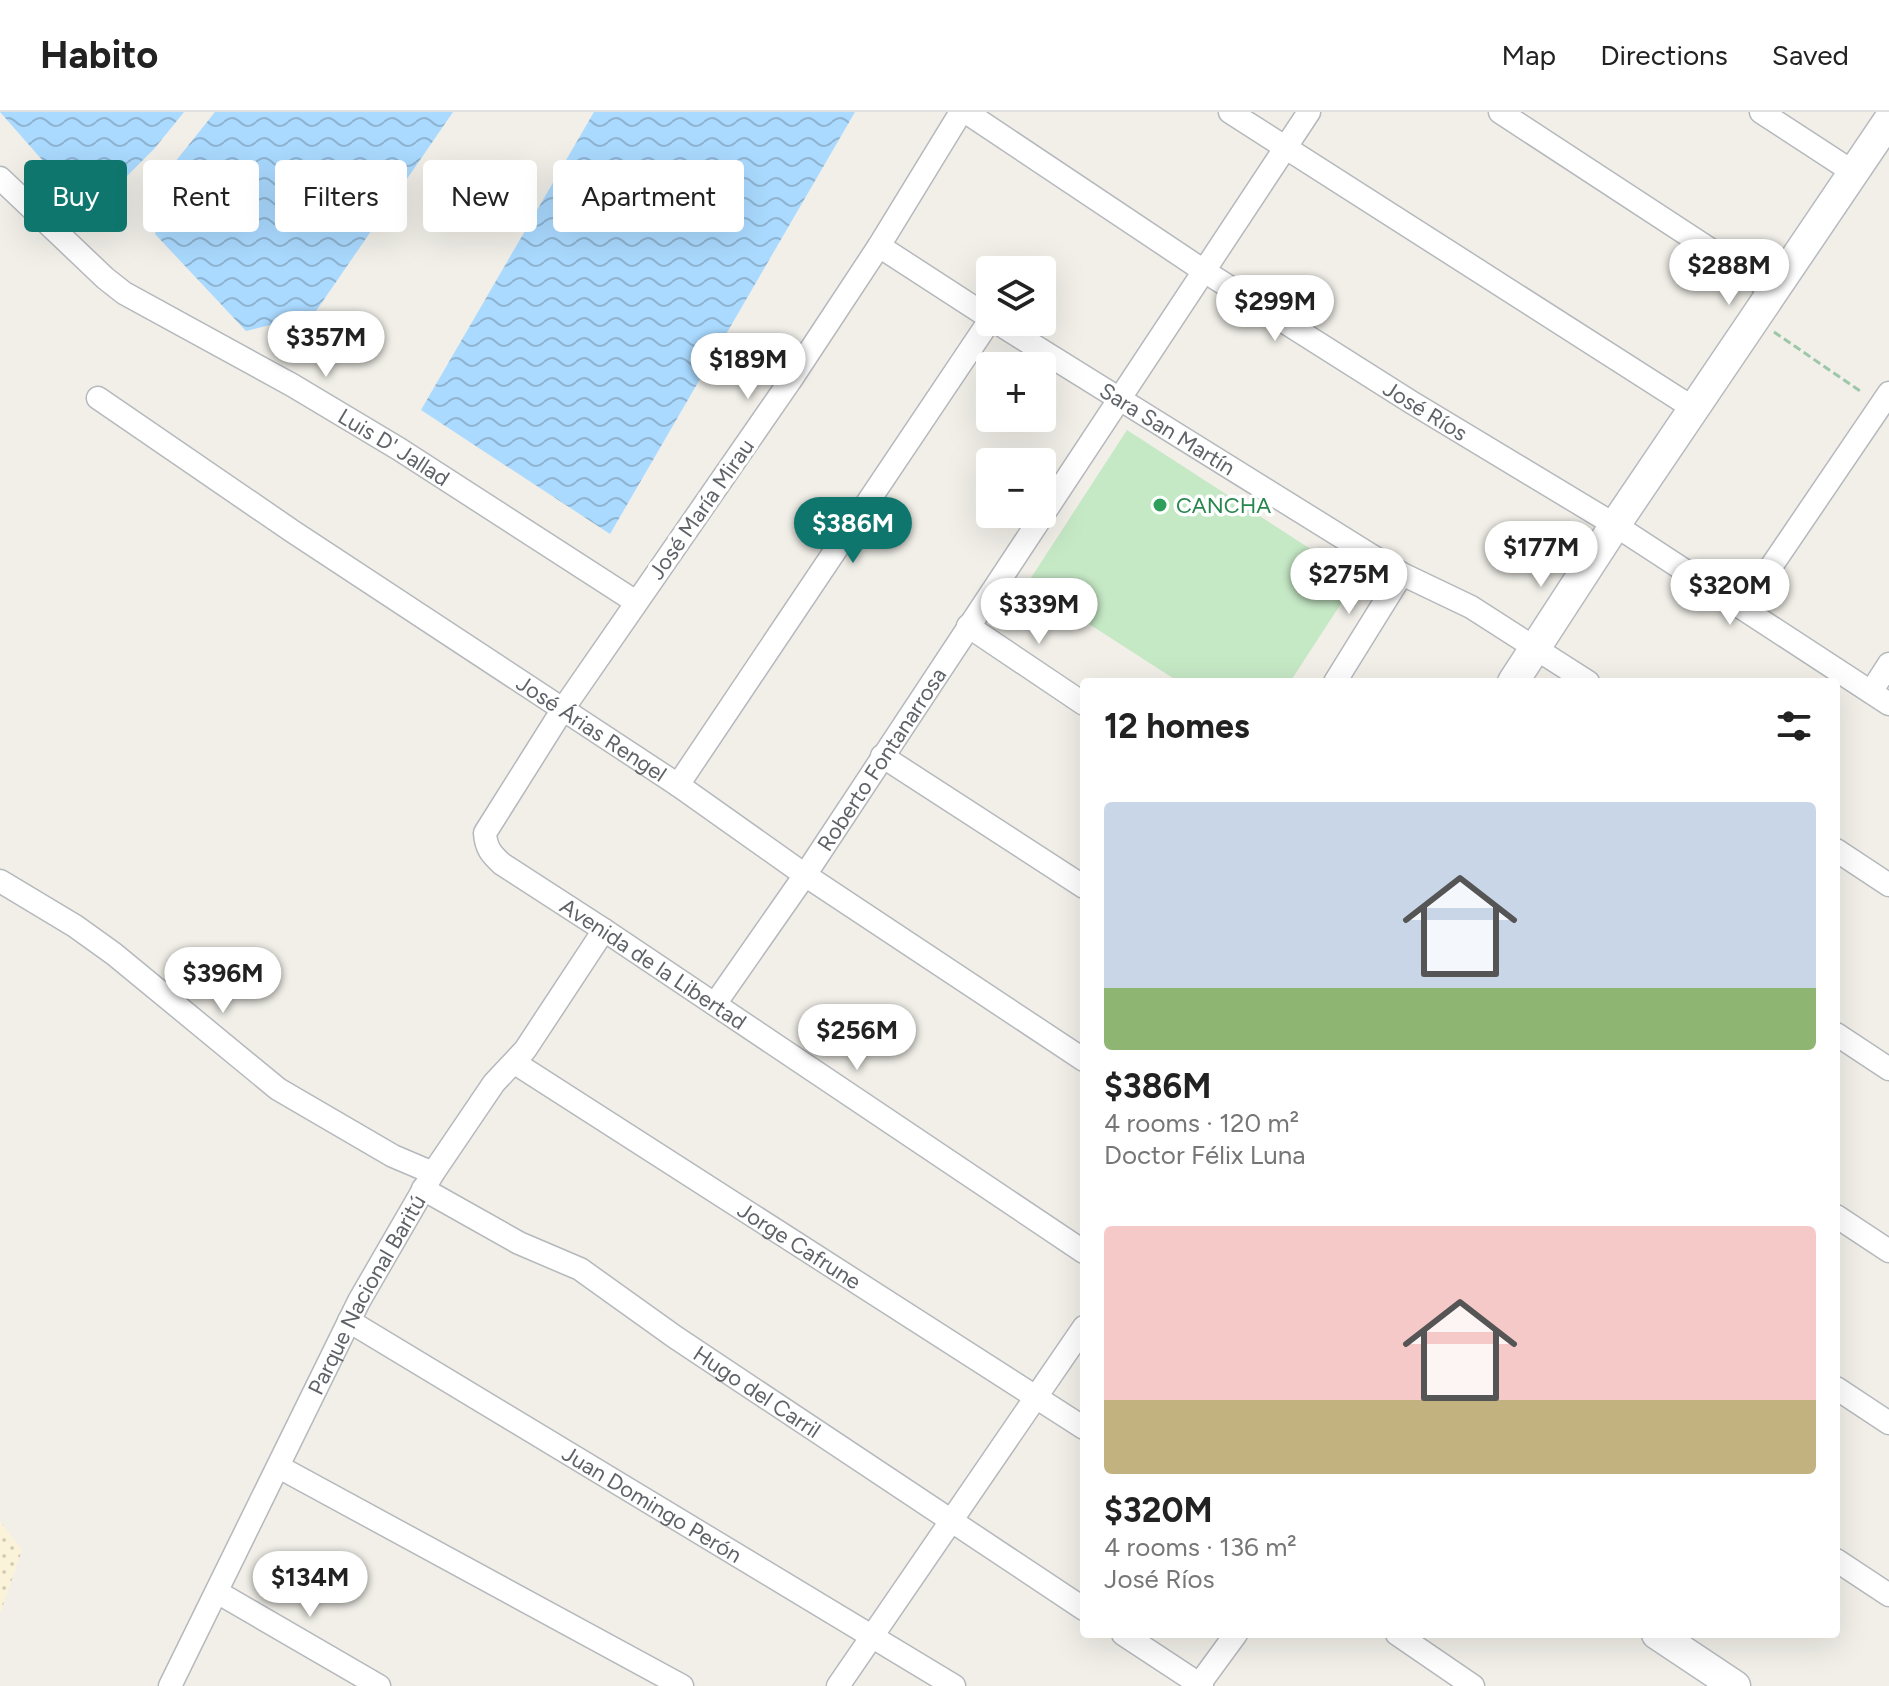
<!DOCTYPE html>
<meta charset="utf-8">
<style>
body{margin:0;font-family:Figtree,sans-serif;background:#f2f2f2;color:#222;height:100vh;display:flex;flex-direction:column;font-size:30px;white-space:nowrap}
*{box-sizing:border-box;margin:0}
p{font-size:26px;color:#767676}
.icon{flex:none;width:44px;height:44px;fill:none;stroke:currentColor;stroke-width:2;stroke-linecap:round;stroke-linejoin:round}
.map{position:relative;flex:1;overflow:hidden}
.side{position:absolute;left:1080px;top:566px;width:760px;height:960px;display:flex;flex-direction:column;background:#fff;border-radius:8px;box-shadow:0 8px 32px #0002}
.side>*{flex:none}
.top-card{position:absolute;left:24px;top:48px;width:760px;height:72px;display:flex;gap:16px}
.buttons{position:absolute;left:976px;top:144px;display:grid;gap:16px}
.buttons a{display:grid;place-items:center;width:80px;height:80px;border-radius:8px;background:#fff;box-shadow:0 8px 32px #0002;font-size:40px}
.price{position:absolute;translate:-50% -68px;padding:0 18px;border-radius:28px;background:#fff;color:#222;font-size:26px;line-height:52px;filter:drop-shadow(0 2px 4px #0008)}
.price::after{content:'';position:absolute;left:50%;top:48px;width:24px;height:18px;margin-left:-12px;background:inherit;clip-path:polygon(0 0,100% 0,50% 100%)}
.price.selected{background:#0f766e;color:#fff}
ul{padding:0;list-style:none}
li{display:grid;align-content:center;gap:16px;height:424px;padding:0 24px}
li span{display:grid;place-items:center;height:248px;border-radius:8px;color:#555}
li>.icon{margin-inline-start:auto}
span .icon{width:144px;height:144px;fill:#fffc;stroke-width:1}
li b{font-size:34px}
h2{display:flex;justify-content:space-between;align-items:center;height:96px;padding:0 24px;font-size:34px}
.tag{padding:0 28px;border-radius:8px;background:#fff;box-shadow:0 8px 32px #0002;font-size:28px;line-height:72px}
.tag.selected{background:#0f766e;color:#fff}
header{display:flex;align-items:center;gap:48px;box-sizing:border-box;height:112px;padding:0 40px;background:#fff;border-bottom:2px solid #e0e0e0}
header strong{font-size:38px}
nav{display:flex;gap:44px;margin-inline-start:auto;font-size:28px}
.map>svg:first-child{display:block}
.sand{fill:url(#sand-dots)}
.pitch{fill:#c5e8c5}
.water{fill:url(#water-waves)}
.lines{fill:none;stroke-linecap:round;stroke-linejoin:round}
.street-casing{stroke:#b5b8bc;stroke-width:25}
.secondary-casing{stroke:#b6babf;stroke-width:33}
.path{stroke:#9cc7a9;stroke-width:3;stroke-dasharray:8 4;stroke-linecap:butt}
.street{stroke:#fff;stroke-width:22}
.secondary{stroke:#fff;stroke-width:30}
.leisure-dot{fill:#2e9e5b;stroke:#fff;stroke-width:3}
.labels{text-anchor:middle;stroke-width:7;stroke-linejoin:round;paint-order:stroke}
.street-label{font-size:22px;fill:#5f6368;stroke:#fff}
.leisure-label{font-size:22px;fill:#27864d;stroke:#fff;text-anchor:start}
</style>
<header>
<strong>Habito</strong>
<nav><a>Map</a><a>Directions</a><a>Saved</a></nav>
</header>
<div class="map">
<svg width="1889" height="1574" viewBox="0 0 1889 1574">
<defs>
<pattern id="sand-dots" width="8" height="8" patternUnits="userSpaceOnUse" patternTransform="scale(2)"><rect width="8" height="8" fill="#fbf3d9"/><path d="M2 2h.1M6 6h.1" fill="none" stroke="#cec8b4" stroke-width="1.8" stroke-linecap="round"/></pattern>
<pattern id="water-waves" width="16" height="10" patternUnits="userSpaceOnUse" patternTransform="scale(2)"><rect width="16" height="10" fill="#aadaff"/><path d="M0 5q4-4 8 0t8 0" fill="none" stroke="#8eb4d2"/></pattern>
</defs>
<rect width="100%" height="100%" fill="#f1efe8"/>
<path class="sand" d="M0 1409 22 1438 0 1502Z"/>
<path class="pitch" d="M1127 318 1357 467 1290 570H1179L1027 472Z"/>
<g class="water">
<path d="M0 0H184L154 37 114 77 66 75Z"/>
<path d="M215 0H453L314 202 246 219 155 122 171 55Z"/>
<path d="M594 0H855L610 422 421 298Z"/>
</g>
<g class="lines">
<g class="street-casing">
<g id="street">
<path id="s1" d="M961 0 879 134 790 269 563 597 485 721C486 736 491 742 502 752L604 818 1084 1140"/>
<path id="s2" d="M966 0 1204 159 1411 290 1615 413 1889 592"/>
<path d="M1230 0 1693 296"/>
<path d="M1500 0 1772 178"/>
<path d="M1761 0 1853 60"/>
<path id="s3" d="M0 66 105 166 124 181 292 273 399 337 636 490"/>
<path d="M879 134 990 206"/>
<path id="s4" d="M996 210 1369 442 1402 462 1471 495 1588 570"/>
<path id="s5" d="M98 286 292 419 678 673 805 763 1084 948"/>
<path d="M1743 496 1889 281"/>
<path d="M968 514 1084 592"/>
<path d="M1335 570 1402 462"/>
<path d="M1871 580 1889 552"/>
<path d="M882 644 1084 775"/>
<path d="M678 673 990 208"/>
<path d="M1836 738 1889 773"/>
<path d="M0 769 75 814 114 842 278 977 393 1044 433 1061"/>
<path id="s6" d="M715 892 805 763 1309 0"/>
<path d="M1836 922 1889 957"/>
<path id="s7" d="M515 951 1084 1316"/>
<path id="s8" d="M423 1077 519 1131 580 1157 675 1225 1084 1497"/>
<path d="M1836 1104 1889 1139"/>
<path id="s9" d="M349 1209 954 1574"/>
<path d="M1836 1276 1889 1311"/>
<path d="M279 1355 682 1574"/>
<path d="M1836 1448 1889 1483"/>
<path d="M217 1480 379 1574"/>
<path d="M1123 1522 1202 1574"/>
<path d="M1397 1522 1473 1574"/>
<path id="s10" d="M170 1574 359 1189 433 1061 494 971 525 938 604 818"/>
<path d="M838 1574 1084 1215"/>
<path d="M1198 1574 1236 1522"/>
</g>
</g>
<g class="secondary-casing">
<g id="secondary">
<path d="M1513 570 1615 413 1889 8"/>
<path d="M1657 1522 1735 1574"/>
</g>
</g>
<path class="path" d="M1774 220 1863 281"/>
<use href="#street" class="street"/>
<use href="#secondary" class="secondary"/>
</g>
<circle class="leisure-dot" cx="1160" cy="393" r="8"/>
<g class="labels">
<g class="street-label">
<text dy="8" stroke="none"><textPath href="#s2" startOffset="548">José Ríos</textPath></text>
<text dy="8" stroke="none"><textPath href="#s4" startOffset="202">Sara San Martín</textPath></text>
<text dy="8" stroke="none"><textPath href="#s3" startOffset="480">Luis D' Jallad</textPath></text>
<text transform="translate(701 397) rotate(-55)" y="8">José María Mirau</text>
<text dy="8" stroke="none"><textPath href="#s5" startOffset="594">José Árias Rengel</textPath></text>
<text dy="8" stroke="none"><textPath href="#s6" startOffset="296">Roberto Fontanarrosa</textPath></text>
<text dy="8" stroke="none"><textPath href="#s1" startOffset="1082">Avenida de la Libertad</textPath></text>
<text dy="8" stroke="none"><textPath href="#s7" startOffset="338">Jorge Cafrune</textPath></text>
<text dy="8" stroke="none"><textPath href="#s10" startOffset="438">Parque Nacional Baritú</textPath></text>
<text dy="8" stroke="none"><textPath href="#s8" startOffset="392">Hugo del Carril</textPath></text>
<text dy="8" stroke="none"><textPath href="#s9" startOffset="354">Juan Domingo Perón</textPath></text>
</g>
<g class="leisure-label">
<text x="1176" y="401">CANCHA</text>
</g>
</g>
</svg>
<div class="buttons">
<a><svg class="icon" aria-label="layers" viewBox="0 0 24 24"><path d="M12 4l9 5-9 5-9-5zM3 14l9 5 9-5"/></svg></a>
<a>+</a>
<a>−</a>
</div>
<b class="price" style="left:1729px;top:195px">$288M</b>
<b class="price" style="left:1275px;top:231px">$299M</b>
<b class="price" style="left:326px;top:267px">$357M</b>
<b class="price" style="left:748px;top:289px">$189M</b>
<b class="price selected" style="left:853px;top:453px">$386M</b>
<b class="price" style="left:1541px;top:477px">$177M</b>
<b class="price" style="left:1349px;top:504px">$275M</b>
<b class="price" style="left:1730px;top:515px">$320M</b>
<b class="price" style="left:1039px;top:534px">$339M</b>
<b class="price" style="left:223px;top:903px">$396M</b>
<b class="price" style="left:857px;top:960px">$256M</b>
<b class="price" style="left:310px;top:1507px">$134M</b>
<div class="top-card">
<a class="tag selected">Buy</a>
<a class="tag">Rent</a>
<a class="tag">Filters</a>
<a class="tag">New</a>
<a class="tag">Apartment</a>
</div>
<section class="side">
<h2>12 homes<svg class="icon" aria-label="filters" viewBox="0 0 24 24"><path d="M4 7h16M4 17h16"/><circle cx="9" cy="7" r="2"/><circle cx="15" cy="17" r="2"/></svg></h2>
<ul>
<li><span style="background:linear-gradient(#c9d6e8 75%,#8fb573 0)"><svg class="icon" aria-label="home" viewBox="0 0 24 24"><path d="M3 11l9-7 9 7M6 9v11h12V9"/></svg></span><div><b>$386M</b><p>4 rooms · 120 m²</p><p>Doctor Félix Luna</p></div></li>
<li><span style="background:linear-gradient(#f6c9c9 70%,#c2b280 0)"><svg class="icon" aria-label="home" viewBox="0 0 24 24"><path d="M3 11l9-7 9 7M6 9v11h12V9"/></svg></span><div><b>$320M</b><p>4 rooms · 136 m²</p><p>José Ríos</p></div></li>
</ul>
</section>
</div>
